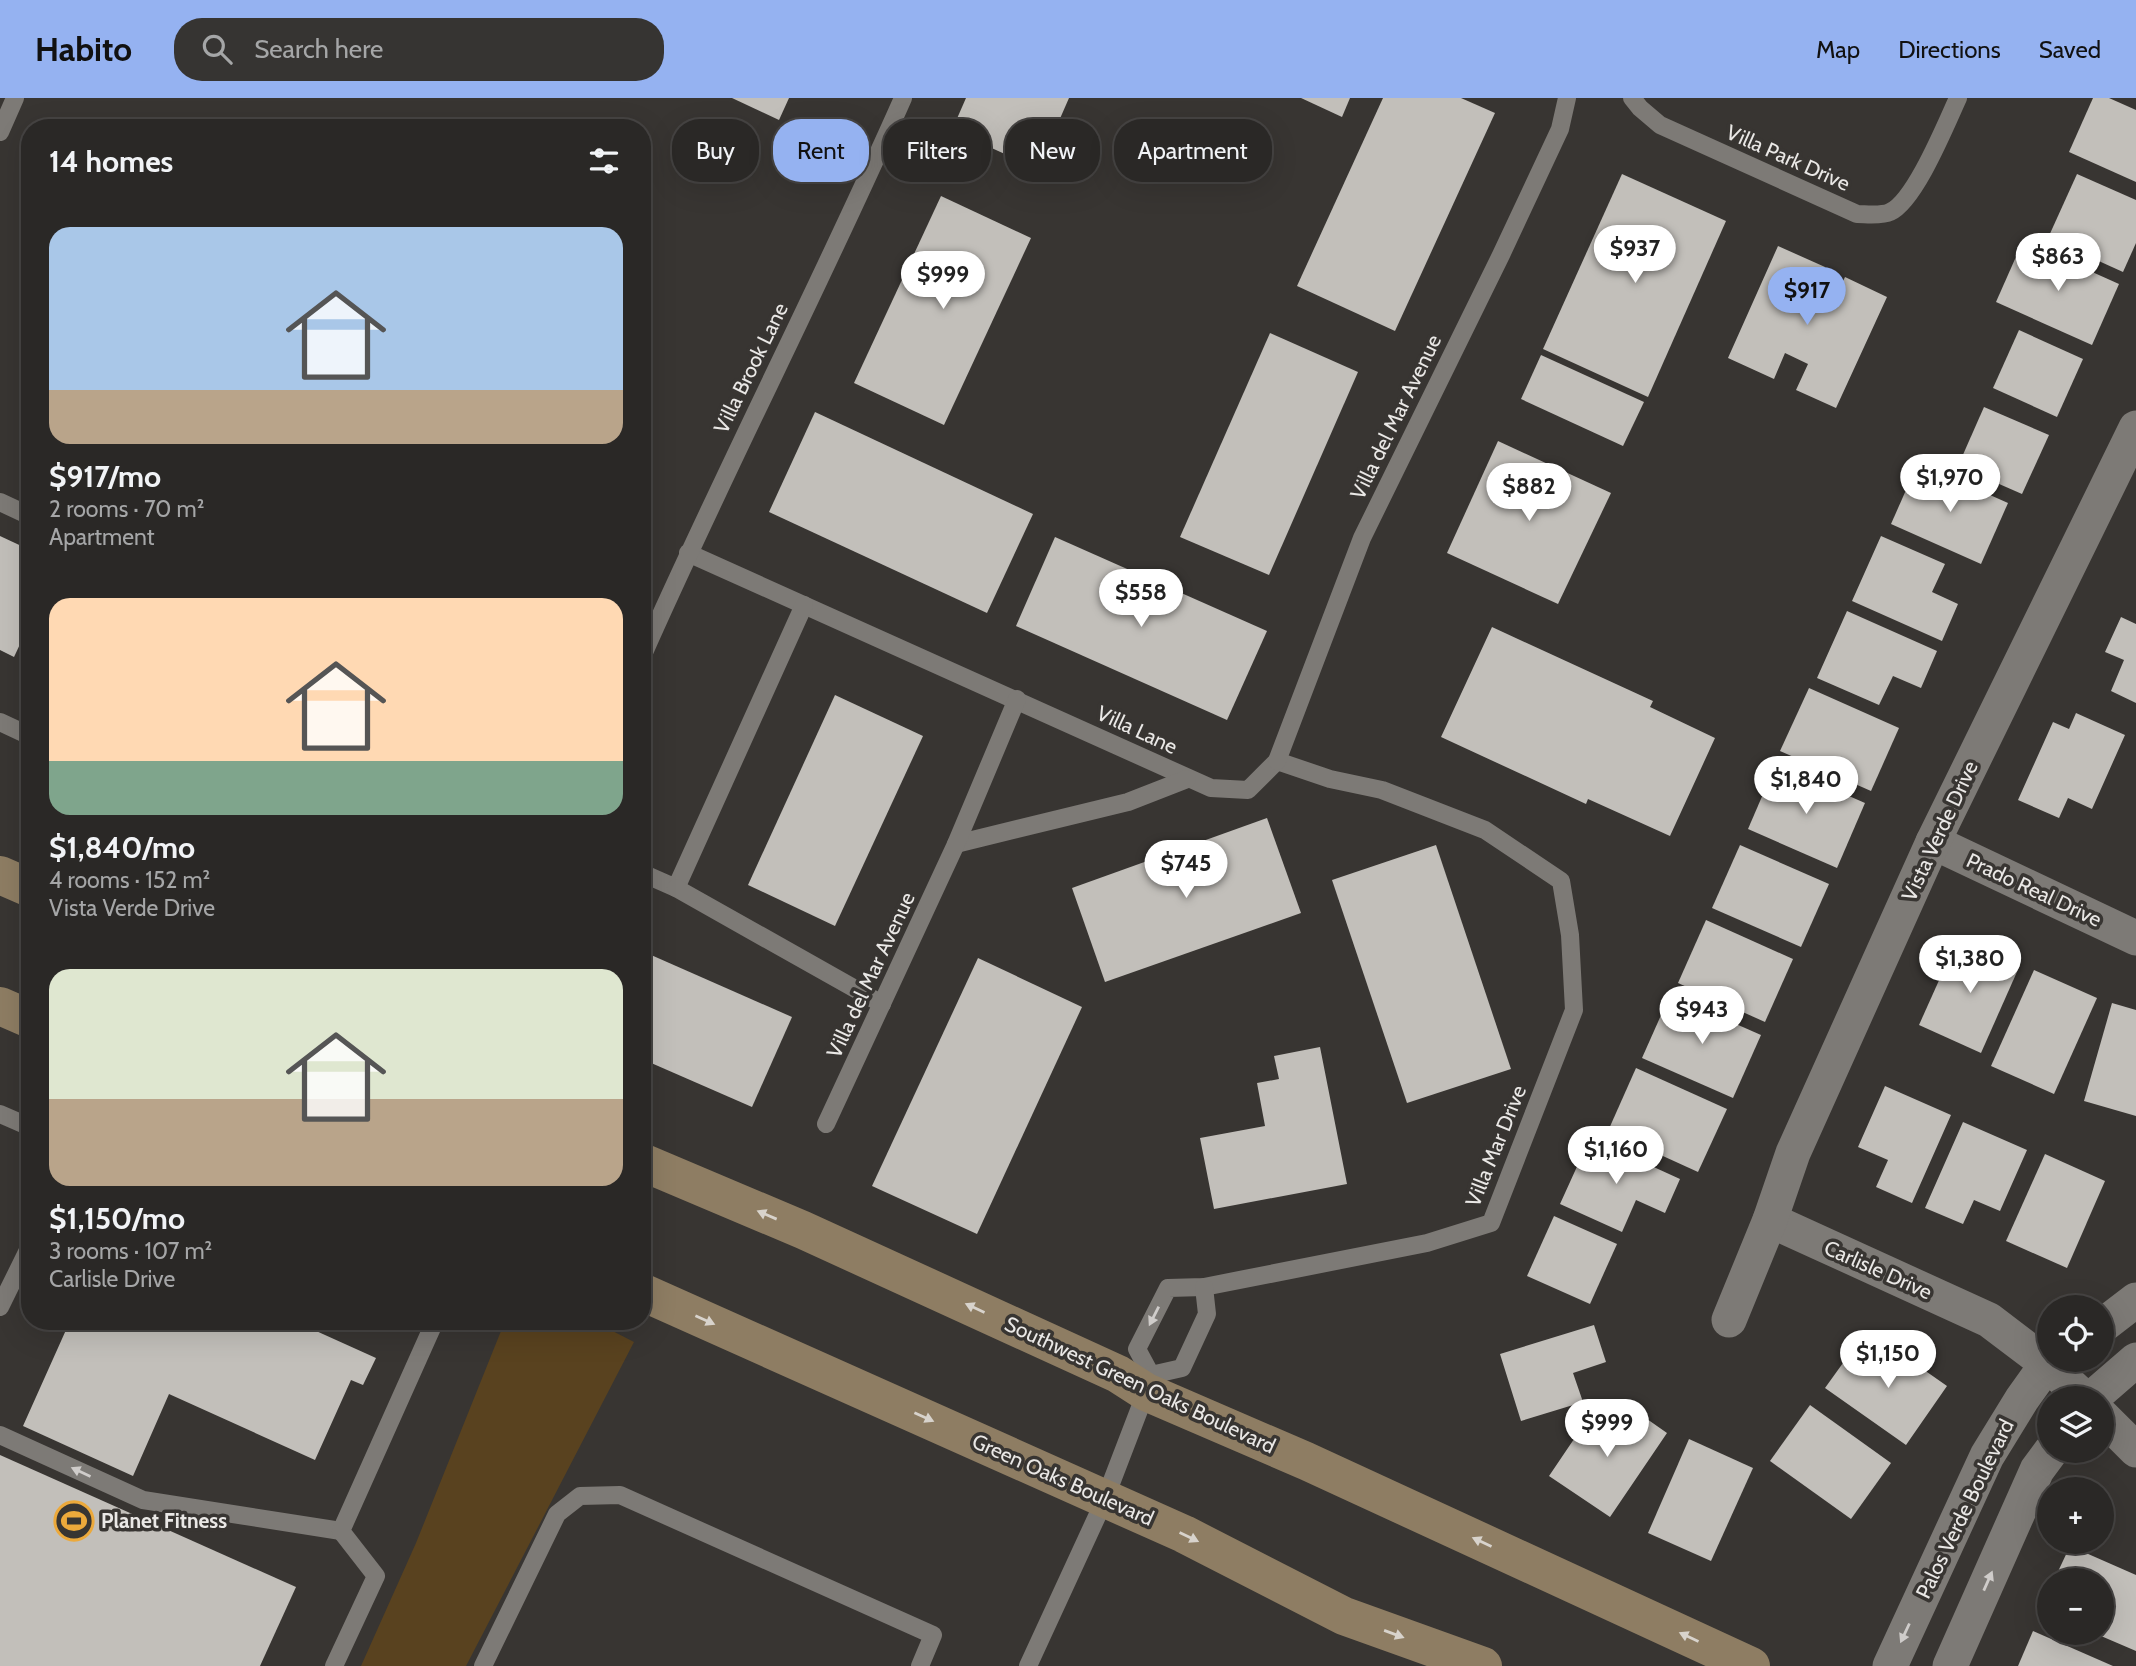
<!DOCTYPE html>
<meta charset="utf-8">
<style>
body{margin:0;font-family:Cabin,sans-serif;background:#363432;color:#f1f3f6;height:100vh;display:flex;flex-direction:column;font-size:26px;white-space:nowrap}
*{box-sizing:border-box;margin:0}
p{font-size:23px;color:#a5a6a7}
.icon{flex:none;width:38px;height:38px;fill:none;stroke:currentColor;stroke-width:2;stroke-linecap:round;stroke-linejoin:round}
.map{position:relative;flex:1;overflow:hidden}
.side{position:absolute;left:21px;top:21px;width:630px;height:1211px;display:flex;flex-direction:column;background:#2a2826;border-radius:28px;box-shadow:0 7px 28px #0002,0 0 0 2px #464443}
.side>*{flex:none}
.banner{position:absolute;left:672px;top:21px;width:665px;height:63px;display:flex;gap:14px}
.controls{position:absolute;left:2037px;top:1197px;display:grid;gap:14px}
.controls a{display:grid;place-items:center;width:77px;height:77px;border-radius:50%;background:#2a2826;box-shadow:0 7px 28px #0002,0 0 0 2px #464443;font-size:35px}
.price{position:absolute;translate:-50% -60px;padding:0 16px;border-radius:24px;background:#fff;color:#222;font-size:23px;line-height:46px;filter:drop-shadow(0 2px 4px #0008)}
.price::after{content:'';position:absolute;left:50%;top:42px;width:21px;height:16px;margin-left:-10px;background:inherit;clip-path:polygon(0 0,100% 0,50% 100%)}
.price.on{background:#95b2f1;color:#111}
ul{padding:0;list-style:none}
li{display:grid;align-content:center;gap:14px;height:371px;padding:0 28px}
li span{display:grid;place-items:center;height:217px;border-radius:21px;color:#555}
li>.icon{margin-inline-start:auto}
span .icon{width:126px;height:126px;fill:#fffc;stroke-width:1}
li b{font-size:30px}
h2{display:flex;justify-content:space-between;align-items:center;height:84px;padding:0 28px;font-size:30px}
.chip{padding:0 24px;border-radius:28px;background:#2a2826;box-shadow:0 7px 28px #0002,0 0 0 2px #464443;font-size:24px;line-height:63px}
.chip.on{background:#95b2f1;color:#111}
header{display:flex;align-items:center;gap:42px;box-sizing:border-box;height:98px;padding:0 35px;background:#95b2f1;color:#111}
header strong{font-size:33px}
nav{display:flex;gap:38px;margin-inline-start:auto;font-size:24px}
.search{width:490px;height:63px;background:#363432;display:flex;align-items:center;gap:18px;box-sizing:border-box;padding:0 24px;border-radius:28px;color:#a5a6a7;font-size:26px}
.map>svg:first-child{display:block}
.green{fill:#59421f}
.building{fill:#c2bfba}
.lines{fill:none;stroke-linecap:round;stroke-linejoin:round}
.service{stroke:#7d7a76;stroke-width:18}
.minor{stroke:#7d7a76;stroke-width:35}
.secondary{stroke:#8e7d63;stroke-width:38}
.oneway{fill:#d8d3cc}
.oneway2{fill:#cfccca}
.labels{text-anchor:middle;stroke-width:7;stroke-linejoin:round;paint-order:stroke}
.street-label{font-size:21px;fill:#eae8e6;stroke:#383532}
.poi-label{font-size:21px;font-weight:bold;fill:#eae8e6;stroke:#383532;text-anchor:start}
</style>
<header>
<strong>Habito</strong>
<div class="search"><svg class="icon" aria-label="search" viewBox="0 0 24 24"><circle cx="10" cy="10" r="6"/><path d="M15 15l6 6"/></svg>Search here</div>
<nav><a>Map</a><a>Directions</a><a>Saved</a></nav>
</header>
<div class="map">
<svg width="2136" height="1568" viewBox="0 0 2136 1568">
<rect width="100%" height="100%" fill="#383532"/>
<path class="green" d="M505 1223H593L634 1244 466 1568H361L416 1445Z"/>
<g class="building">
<path d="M732 0H789L779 22Z"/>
<path d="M966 0H1069L1038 71 952 32Z"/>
<path d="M1301 0H1350L1342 19Z"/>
<path d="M1383 0H1461L1495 15 1395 233 1297 188Z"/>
<path d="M2093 0H2109L2136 12V84L2069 54Z"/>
<path d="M1622 76 1726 123 1648 299 1543 251Z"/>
<path d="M2077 76 2136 102V145L2123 174 2048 140Z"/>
<path d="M941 98 1031 140 944 327 854 285Z"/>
<path d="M2023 143 2119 186 2092 247 1996 204Z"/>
<path d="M1778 148 1825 169 1813 195 1833 204 1845 179 1887 199 1836 310 1796 292 1808 266 1785 255 1774 281 1728 260Z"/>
<path d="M2019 232 2083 261 2057 319 1993 290Z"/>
<path d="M1270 235 1358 274 1269 477 1180 439Z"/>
<path d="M1541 257 1644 304 1623 348 1521 301Z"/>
<path d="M1984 309 2049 337 2022 396 1958 368Z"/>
<path d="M815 314 1033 416 987 515 769 414Z"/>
<path d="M1498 343 1611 395 1558 506 1447 455Z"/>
<path d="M1918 365 2008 405 1981 466 1891 426Z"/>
<path d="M0 438 30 452V525L14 559 0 552Z"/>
<path d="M1881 438 1945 466 1932 494 1958 506 1942 543 1852 503Z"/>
<path d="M1055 439 1267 533 1227 622 1016 528Z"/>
<path d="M1847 513 1937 553 1921 590 1893 578 1879 607 1817 580Z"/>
<path d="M2121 519 2136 526V605L2111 593 2124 562 2105 554Z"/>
<path d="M1492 529 1653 603 1650 609 1715 640 1670 738 1588 701 1586 706 1441 639Z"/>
<path d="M1809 590 1899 630 1871 693 1780 653Z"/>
<path d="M835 597 923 638 835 828 748 787Z"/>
<path d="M2076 615 2125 637 2092 711 2068 700 2059 720 2018 702 2053 624 2069 631Z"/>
<path d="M1776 666 1865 705 1837 770 1748 731Z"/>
<path d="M1267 720 1301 815 1105 884 1072 790Z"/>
<path d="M1436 747 1511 971 1407 1005 1332 782Z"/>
<path d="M1740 747 1829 786 1801 849 1712 810Z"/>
<path d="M1706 822 1793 861 1765 924 1678 885Z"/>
<path d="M1958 840 2020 867 1981 955 1919 927Z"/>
<path d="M642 853 792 919 752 1009 642 961Z"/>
<path d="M978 860 1082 909 977 1136 872 1088Z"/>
<path d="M2034 872 2097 900 2054 996 1991 968Z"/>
<path d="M1670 897 1761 937 1733 1000 1642 960Z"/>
<path d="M2112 905 2136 912V1018L2084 1003Z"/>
<path d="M1320 949 1347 1086 1214 1111 1200 1040 1265 1028 1257 985 1279 981 1274 958Z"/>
<path d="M1636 970 1727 1011 1698 1074 1608 1033Z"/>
<path d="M1885 988 1951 1017 1912 1105 1876 1089 1888 1062 1858 1049Z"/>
<path d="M1963 1024 2027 1052 2000 1113 1974 1102 1963 1126 1925 1110Z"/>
<path d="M1590 1040 1680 1081 1665 1115 1636 1102 1622 1134 1560 1106Z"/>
<path d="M2045 1056 2105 1083 2067 1170 2006 1143Z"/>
<path d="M1554 1118 1617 1146 1590 1206 1527 1178Z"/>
<path d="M70 1223H294L376 1260 363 1287 351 1282 315 1362 169 1296 133 1378 23 1328Z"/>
<path d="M1594 1227 1606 1264 1573 1275 1583 1304 1521 1323 1500 1256Z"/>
<path d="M1877 1239 1947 1288 1906 1347 1825 1290 1848 1258 1858 1266Z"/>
<path d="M1810 1307 1891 1365 1851 1421 1770 1363Z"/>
<path d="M1595 1310 1626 1331 1637 1314 1667 1335 1610 1419 1549 1378Z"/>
<path d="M1689 1341 1753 1370 1711 1463 1648 1435Z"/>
<path d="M0 1357 296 1489 260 1568H0Z"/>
<path d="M2070 1448 2136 1477V1553L2094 1535H2102V1482H2054Z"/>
<path d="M2033 1533 2113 1568H2018Z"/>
</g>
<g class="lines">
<g class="service">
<path d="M1632 0 1640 10 1660 27 1857 116C1866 116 1882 118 1890 114 1915 103 1946 26 1958 0"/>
<path d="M0 34 15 0"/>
<path d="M0 404 30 418"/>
<path d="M688 455 1211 690 1248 692 1277 663 1330 681 1382 692 1485 732 1561 783 1570 837 1574 912 1491 1125 1427 1145 1204 1189 1168 1190 1137 1251 1151 1277 1146 1294 1105 1401 1028 1568"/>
<path d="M642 559C725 371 820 188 903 0"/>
<path d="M0 624 30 638"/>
<path d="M1277 663 1362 440 1501 157 1560 31 1567 0"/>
<path d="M956 746 1128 704 1187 681"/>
<path d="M642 775 676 790 804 507"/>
<path d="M676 790 882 906"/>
<path d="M0 1016 30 1029"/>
<path d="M826 1026 956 746 1017 601"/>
<path d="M0 1209 30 1148"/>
<path d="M1151 1277 1182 1270 1207 1216 1204 1189"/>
<path d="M0 1337 143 1402 341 1433"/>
<path d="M334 1568 376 1478 341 1433 435 1223"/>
<path d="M483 1568 557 1416 580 1398 620 1397 933 1537 920 1568"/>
</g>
<g class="minor">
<path d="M1933 744 2136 840"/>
<path d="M1770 1122 1989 1222 2047 1266 2084 1300"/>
<path d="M1729 1222 1770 1122 1793 1055 1933 744 2136 330"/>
<path d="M2102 1228 2136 1202"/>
<path d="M2092 1300 2136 1262"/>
<path d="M2102 1318 2136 1352"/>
<path d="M1890 1568 1987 1358 2022 1301 2047 1266 2053 1262"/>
<path d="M1950 1568 2037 1372 2051 1353"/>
</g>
<g class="secondary">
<path d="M0 777 30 790"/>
<path d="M0 908 30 921"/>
<path d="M642 1064 803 1132 1118 1276 1146 1294 1306 1363 1751 1568"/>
<path d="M642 1194 1184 1436 1344 1518 1483 1568"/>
</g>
</g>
<defs><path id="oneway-solid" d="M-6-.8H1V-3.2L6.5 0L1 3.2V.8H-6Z" transform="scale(1.75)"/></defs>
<g class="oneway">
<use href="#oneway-solid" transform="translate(767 1117) rotate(-157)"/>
<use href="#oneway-solid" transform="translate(975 1210) rotate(-155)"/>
<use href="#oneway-solid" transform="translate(705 1222) rotate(24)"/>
<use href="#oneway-solid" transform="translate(924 1319) rotate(24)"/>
<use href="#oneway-solid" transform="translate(1189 1439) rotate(26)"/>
<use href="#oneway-solid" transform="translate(1482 1444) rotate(-155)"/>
<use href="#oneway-solid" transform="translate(1394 1536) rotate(20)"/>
<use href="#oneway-solid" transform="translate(1689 1539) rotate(-155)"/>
</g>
<g class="oneway2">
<use href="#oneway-solid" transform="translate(1154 1218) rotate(117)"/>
<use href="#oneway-solid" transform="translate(81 1374) rotate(-155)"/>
<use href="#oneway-solid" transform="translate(1988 1483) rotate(-66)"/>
<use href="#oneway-solid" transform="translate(1905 1535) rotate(115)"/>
</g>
<defs>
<g id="stadium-ring" transform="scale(2.0125)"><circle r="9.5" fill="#383532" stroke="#eca93b" stroke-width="1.5"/><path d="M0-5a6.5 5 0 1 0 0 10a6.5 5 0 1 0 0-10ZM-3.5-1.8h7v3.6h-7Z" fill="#eca93b"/></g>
</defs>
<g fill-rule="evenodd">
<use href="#stadium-ring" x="74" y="1423"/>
</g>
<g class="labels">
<g class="street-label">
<text transform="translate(1788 60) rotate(24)" y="7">Villa Park Drive</text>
<text transform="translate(751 270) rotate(-64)" y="7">Villa Brook Lane</text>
<text transform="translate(1396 319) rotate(-64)" y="7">Villa del Mar Avenue</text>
<text transform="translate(1137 632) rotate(25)" y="7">Villa Lane</text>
<text transform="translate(1940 733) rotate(-65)" y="7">Vista Verde Drive</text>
<text transform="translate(2034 792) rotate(25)" y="7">Prado Real Drive</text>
<text transform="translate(871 877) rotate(-65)" y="7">Villa del Mar Avenue</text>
<text transform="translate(1496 1048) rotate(-68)" y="7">Villa Mar Drive</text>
<text transform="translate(1878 1172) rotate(24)" y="7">Carlisle Drive</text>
<text transform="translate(1140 1287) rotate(25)" y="7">Southwest Green Oaks Boulevard</text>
<text transform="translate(1063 1382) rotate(24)" y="7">Green Oaks Boulevard</text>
<text transform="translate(1965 1411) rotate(-64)" y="7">Palos Verde Boulevard</text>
</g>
<g class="poi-label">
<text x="101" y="1430">Planet Fitness</text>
</g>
</g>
</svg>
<div class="controls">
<a><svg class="icon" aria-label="locate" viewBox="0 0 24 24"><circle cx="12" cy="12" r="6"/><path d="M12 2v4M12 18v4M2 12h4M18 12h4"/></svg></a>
<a><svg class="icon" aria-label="layers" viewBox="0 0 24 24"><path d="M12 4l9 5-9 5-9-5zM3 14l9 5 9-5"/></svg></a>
<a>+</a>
<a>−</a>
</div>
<b class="price" style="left:1635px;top:187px">$937</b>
<b class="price" style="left:2058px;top:195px">$863</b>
<b class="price" style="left:943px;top:213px">$999</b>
<b class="price on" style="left:1807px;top:229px">$917</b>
<b class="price" style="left:1950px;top:416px">$1,970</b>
<b class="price" style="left:1529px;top:425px">$882</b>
<b class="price" style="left:1141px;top:531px">$558</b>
<b class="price" style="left:1806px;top:718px">$1,840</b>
<b class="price" style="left:1186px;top:802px">$745</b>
<b class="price" style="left:1970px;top:897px">$1,380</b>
<b class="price" style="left:1702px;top:948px">$943</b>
<b class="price" style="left:1616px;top:1088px">$1,160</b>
<b class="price" style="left:1888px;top:1292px">$1,150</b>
<b class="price" style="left:1607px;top:1361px">$999</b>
<div class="banner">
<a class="chip">Buy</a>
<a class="chip on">Rent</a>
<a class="chip">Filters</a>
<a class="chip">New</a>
<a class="chip">Apartment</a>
</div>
<section class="side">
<h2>14 homes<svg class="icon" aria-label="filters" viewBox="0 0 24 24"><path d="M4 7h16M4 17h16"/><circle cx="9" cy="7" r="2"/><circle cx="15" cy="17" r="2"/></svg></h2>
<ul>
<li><span style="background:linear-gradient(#a9c7e8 75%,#b9a48a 0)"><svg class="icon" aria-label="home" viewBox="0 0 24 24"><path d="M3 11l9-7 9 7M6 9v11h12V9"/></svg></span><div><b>$917/mo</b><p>2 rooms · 70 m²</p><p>Apartment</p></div></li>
<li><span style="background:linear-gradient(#ffd9b3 75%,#7fa58c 0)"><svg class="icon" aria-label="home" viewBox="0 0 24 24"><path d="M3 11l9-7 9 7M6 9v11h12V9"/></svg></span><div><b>$1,840/mo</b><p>4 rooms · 152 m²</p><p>Vista Verde Drive</p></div></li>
<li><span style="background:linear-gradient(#dfe7d0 60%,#b9a48a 0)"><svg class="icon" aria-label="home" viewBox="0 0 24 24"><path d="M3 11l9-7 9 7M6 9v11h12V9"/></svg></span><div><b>$1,150/mo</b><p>3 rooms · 107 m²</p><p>Carlisle Drive</p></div></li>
</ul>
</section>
</div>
